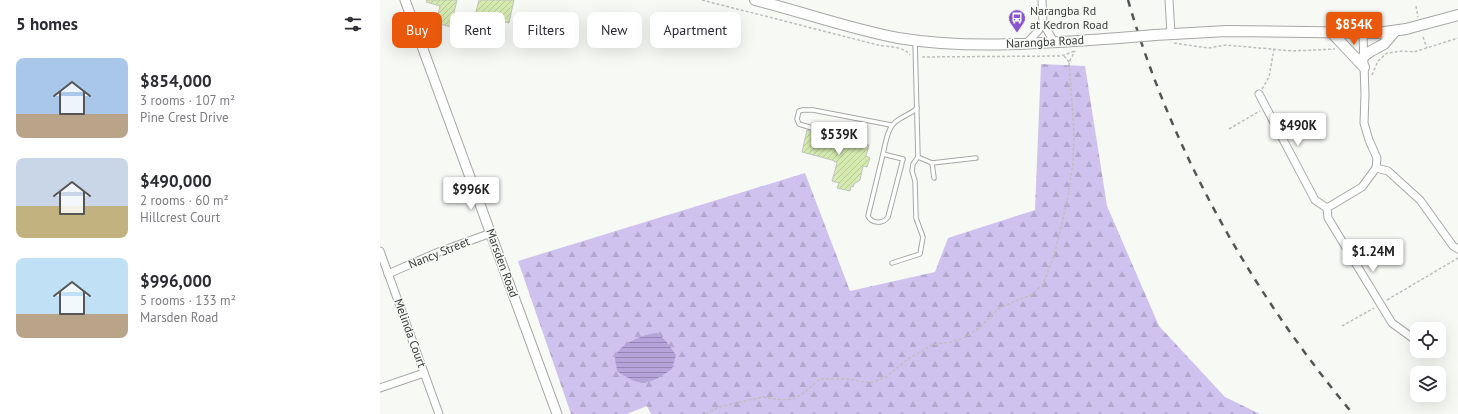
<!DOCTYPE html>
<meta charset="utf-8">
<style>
body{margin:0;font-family:"PT Sans",sans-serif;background:#f2f2f3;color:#2b2b33;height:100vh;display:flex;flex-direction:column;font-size:15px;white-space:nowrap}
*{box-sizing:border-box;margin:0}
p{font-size:13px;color:#7c7c81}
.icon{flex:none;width:22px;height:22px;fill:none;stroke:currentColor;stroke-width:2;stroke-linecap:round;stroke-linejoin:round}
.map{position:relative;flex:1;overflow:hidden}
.sheet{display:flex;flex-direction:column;background:#fff;width:380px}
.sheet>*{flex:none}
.top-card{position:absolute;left:12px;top:12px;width:380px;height:36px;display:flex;gap:8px}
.tools{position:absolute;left:1030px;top:322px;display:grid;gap:8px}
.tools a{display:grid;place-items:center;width:36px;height:36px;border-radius:8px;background:#fff;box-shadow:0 4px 16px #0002;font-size:20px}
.price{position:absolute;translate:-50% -34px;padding:0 9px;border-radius:4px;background:#fff;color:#222;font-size:13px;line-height:26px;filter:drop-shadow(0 1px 2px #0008)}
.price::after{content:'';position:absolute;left:50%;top:24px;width:12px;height:9px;margin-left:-6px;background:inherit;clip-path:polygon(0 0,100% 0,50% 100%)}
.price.active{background:#ea580c;color:#fff}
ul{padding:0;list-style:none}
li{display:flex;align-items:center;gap:12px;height:100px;padding:0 16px}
li span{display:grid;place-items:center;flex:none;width:112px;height:80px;border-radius:8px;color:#555}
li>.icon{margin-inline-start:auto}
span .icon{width:48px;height:48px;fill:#fffc;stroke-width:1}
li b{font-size:17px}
h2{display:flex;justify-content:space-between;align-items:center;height:48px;padding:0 16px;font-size:17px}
.tag{padding:0 14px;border-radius:8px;background:#fff;box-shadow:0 4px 16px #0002;font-size:14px;line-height:36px}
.tag.active{background:#ea580c;color:#fff}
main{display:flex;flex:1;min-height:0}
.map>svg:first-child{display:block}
.forest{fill:url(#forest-firs)}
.water{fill:url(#water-rules)}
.building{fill:url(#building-hatch);stroke:#c2c4c0}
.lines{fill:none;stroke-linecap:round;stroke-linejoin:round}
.service-casing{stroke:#a7a8a5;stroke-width:5.5}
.minor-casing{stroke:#a7a8a5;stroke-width:9}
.tertiary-casing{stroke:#a7a8a5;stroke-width:11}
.secondary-casing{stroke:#a7a8a5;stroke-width:12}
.path{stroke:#bebfbc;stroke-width:1.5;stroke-dasharray:3 2;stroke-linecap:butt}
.service{stroke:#fff;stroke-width:3.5}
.minor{stroke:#fff;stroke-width:7}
.tertiary{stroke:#fff;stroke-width:9}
.secondary{stroke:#fff;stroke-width:10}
.rail{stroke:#545553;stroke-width:2.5;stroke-dasharray:7 7;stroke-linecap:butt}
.secondary-bridge-casing{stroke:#a7a8a5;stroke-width:12;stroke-linecap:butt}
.secondary-bridge{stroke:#fff;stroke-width:10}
.labels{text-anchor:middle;stroke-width:3;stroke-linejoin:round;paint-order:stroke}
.poi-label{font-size:12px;fill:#393a39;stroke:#f7f9f5;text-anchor:start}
.street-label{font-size:12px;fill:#393a39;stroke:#f7f9f5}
</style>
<main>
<section class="sheet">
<h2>5 homes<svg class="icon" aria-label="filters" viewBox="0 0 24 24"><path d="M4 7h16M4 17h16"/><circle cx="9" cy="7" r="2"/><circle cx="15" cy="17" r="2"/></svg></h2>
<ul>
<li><span style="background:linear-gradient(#a9c7e8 70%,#b9a48a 0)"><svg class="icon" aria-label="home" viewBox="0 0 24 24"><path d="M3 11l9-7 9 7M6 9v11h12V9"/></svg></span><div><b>$854,000</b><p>3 rooms · 107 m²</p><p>Pine Crest Drive</p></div></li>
<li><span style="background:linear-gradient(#c9d6e8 60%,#c2b280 0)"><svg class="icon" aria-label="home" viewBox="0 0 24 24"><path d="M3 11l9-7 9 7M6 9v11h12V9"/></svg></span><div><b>$490,000</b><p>2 rooms · 60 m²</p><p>Hillcrest Court</p></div></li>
<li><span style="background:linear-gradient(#bfe0f5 70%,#b9a48a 0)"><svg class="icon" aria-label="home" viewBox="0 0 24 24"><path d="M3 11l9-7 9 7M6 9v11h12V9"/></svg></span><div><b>$996,000</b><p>5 rooms · 133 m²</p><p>Marsden Road</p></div></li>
</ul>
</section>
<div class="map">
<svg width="1078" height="414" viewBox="0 0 1078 414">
<defs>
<pattern id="forest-firs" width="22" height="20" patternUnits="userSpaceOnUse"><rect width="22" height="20" fill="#d0c2ef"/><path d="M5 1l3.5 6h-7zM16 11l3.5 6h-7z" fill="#b3a7ce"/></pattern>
<pattern id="water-rules" width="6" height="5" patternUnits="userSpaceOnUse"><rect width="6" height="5" fill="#b5a3da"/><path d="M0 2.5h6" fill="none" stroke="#9486b2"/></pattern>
<pattern id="building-hatch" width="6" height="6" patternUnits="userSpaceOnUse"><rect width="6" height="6" fill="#d4eaaf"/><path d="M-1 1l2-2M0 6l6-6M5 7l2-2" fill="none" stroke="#b7c997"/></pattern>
</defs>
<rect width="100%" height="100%" fill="#f7f9f5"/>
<path class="forest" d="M661 64 705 66 727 206 779 326 845 397 880 414H271L267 406 247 414H191L138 261 425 173 470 291 555 272 568 238 655 210Z"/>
<path class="water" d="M277 333 286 341 296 355 292 369C269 385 261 388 237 371 237 367 235 362 235 358 238 344 264 334 277 333Z"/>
<g class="building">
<path d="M47 0H77L74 13 83 15 79 29 56 23 60 6 46 2Z"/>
<path d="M99 0H134L129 23 95 15Z"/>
<path d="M427 130 451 137 452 134 464 137V134L473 136 472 141 489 145 486 156 490 158 487 167 483 166 480 180 474 184 473 187 471 186 470 191 457 188 459 183 452 181 457 163 452 160 422 152Z"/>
</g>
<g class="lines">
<g class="service-casing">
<g id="service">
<path d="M442 131 419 124 417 119 419 111 423 110H433L511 125"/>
<path d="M503 154 488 216C492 224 503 224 508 217L523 159 503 154C506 142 507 127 518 120 525 115 531 114 537 108"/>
<path d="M538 157 552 163 554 178"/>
<path d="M552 163 596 158"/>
<path d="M512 263 540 254 543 237 536 218 535 181 532 171 533 164 538 157 535 41"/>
</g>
</g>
<g class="minor-casing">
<g id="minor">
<path d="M662 0 663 23 674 42"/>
<path d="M789 0 791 34"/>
<path d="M983 34 985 95 984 123 989 140 997 158 996 168 1008 171 1040 200 1073 246 1078 249"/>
<path d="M646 44 658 31 663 23"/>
<path d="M879 94 935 200 947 208"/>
<path d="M947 208 948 218 1012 323 1034 339"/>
<path d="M947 208 982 187 996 168"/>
<path d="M0 251 59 414"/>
<path d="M8 274 56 253 111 233"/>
<path d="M0 388 44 373"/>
</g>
</g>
<g class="tertiary-casing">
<path id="tertiary" d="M25 0 177 414"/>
</g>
<g class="secondary-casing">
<g id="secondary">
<path d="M375 0C423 12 470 29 518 38 591 50 666 43 739 38"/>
<path d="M952 33 984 67"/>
<path d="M775 35 847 31 998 33 1026 29 1078 15"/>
<path d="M984 56 991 51 1004 44 1015 31"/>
</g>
</g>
<g class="path">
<path d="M322 0 498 45C507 47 524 46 530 55"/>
<path d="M1036 6 1038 17"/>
<path d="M1043 37 1047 48"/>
<path d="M794 43 828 48 846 45 913 51 955 49"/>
<path d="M684 56 689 62"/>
<path d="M542 57 681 56 695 51"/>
<path d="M992 75 998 61 1007 53 1023 51 1034 52 1078 38"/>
<path d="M882 89 889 77 894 49"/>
<path d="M849 129 880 111"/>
<path d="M1007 300 1078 258"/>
<path d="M962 326 994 308"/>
<path d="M326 414 339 407 383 397 401 400 413 399 424 393 440 379H468L490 383 506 377 528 359 552 345 571 342 586 337 600 327 618 309 635 301 652 295 663 284 674 256 687 202 693 162 694 132 689 62 695 51"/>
</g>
<use href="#service" class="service"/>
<use href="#minor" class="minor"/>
<use href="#tertiary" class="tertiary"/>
<use href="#secondary" class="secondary"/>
<path class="rail" d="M748 0C792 152 872 293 973 414"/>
<g class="secondary-bridge-casing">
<path id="secondary-bridge" d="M739 38 775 35"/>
</g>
<use href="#secondary-bridge" class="secondary-bridge"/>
</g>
<defs>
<g id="bus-pin" transform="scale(0.9)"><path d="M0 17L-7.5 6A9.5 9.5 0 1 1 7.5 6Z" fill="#8857cf" stroke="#f7f9f5"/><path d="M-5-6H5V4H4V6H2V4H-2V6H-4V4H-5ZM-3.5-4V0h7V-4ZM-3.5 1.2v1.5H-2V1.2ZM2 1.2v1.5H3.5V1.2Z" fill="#fff"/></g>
</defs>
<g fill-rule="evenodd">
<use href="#bus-pin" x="637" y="18"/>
</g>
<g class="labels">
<g class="poi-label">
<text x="650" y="15">Narangba Rd<tspan x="650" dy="14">at Kedron Road</tspan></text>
</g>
<g class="street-label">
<text transform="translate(665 42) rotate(-3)" y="4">Narangba Road</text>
<text transform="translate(59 253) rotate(-22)" y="4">Nancy Street</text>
<text transform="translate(122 263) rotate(70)" y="4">Marsden Road</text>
<text transform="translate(30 333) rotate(70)" y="4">Melinda Court</text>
</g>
</g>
</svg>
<div class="tools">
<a><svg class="icon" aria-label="locate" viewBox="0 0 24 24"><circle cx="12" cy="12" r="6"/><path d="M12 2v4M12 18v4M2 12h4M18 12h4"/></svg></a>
<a><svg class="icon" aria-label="layers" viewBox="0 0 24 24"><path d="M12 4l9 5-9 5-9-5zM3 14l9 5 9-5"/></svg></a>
</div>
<b class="price active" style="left:974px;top:46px">$854K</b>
<b class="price" style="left:918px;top:147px">$490K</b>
<b class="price" style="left:459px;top:156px">$539K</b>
<b class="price" style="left:91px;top:211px">$996K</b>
<b class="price" style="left:993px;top:273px">$1.24M</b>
<div class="top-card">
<a class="tag active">Buy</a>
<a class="tag">Rent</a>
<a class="tag">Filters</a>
<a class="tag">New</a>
<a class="tag">Apartment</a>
</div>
</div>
</main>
